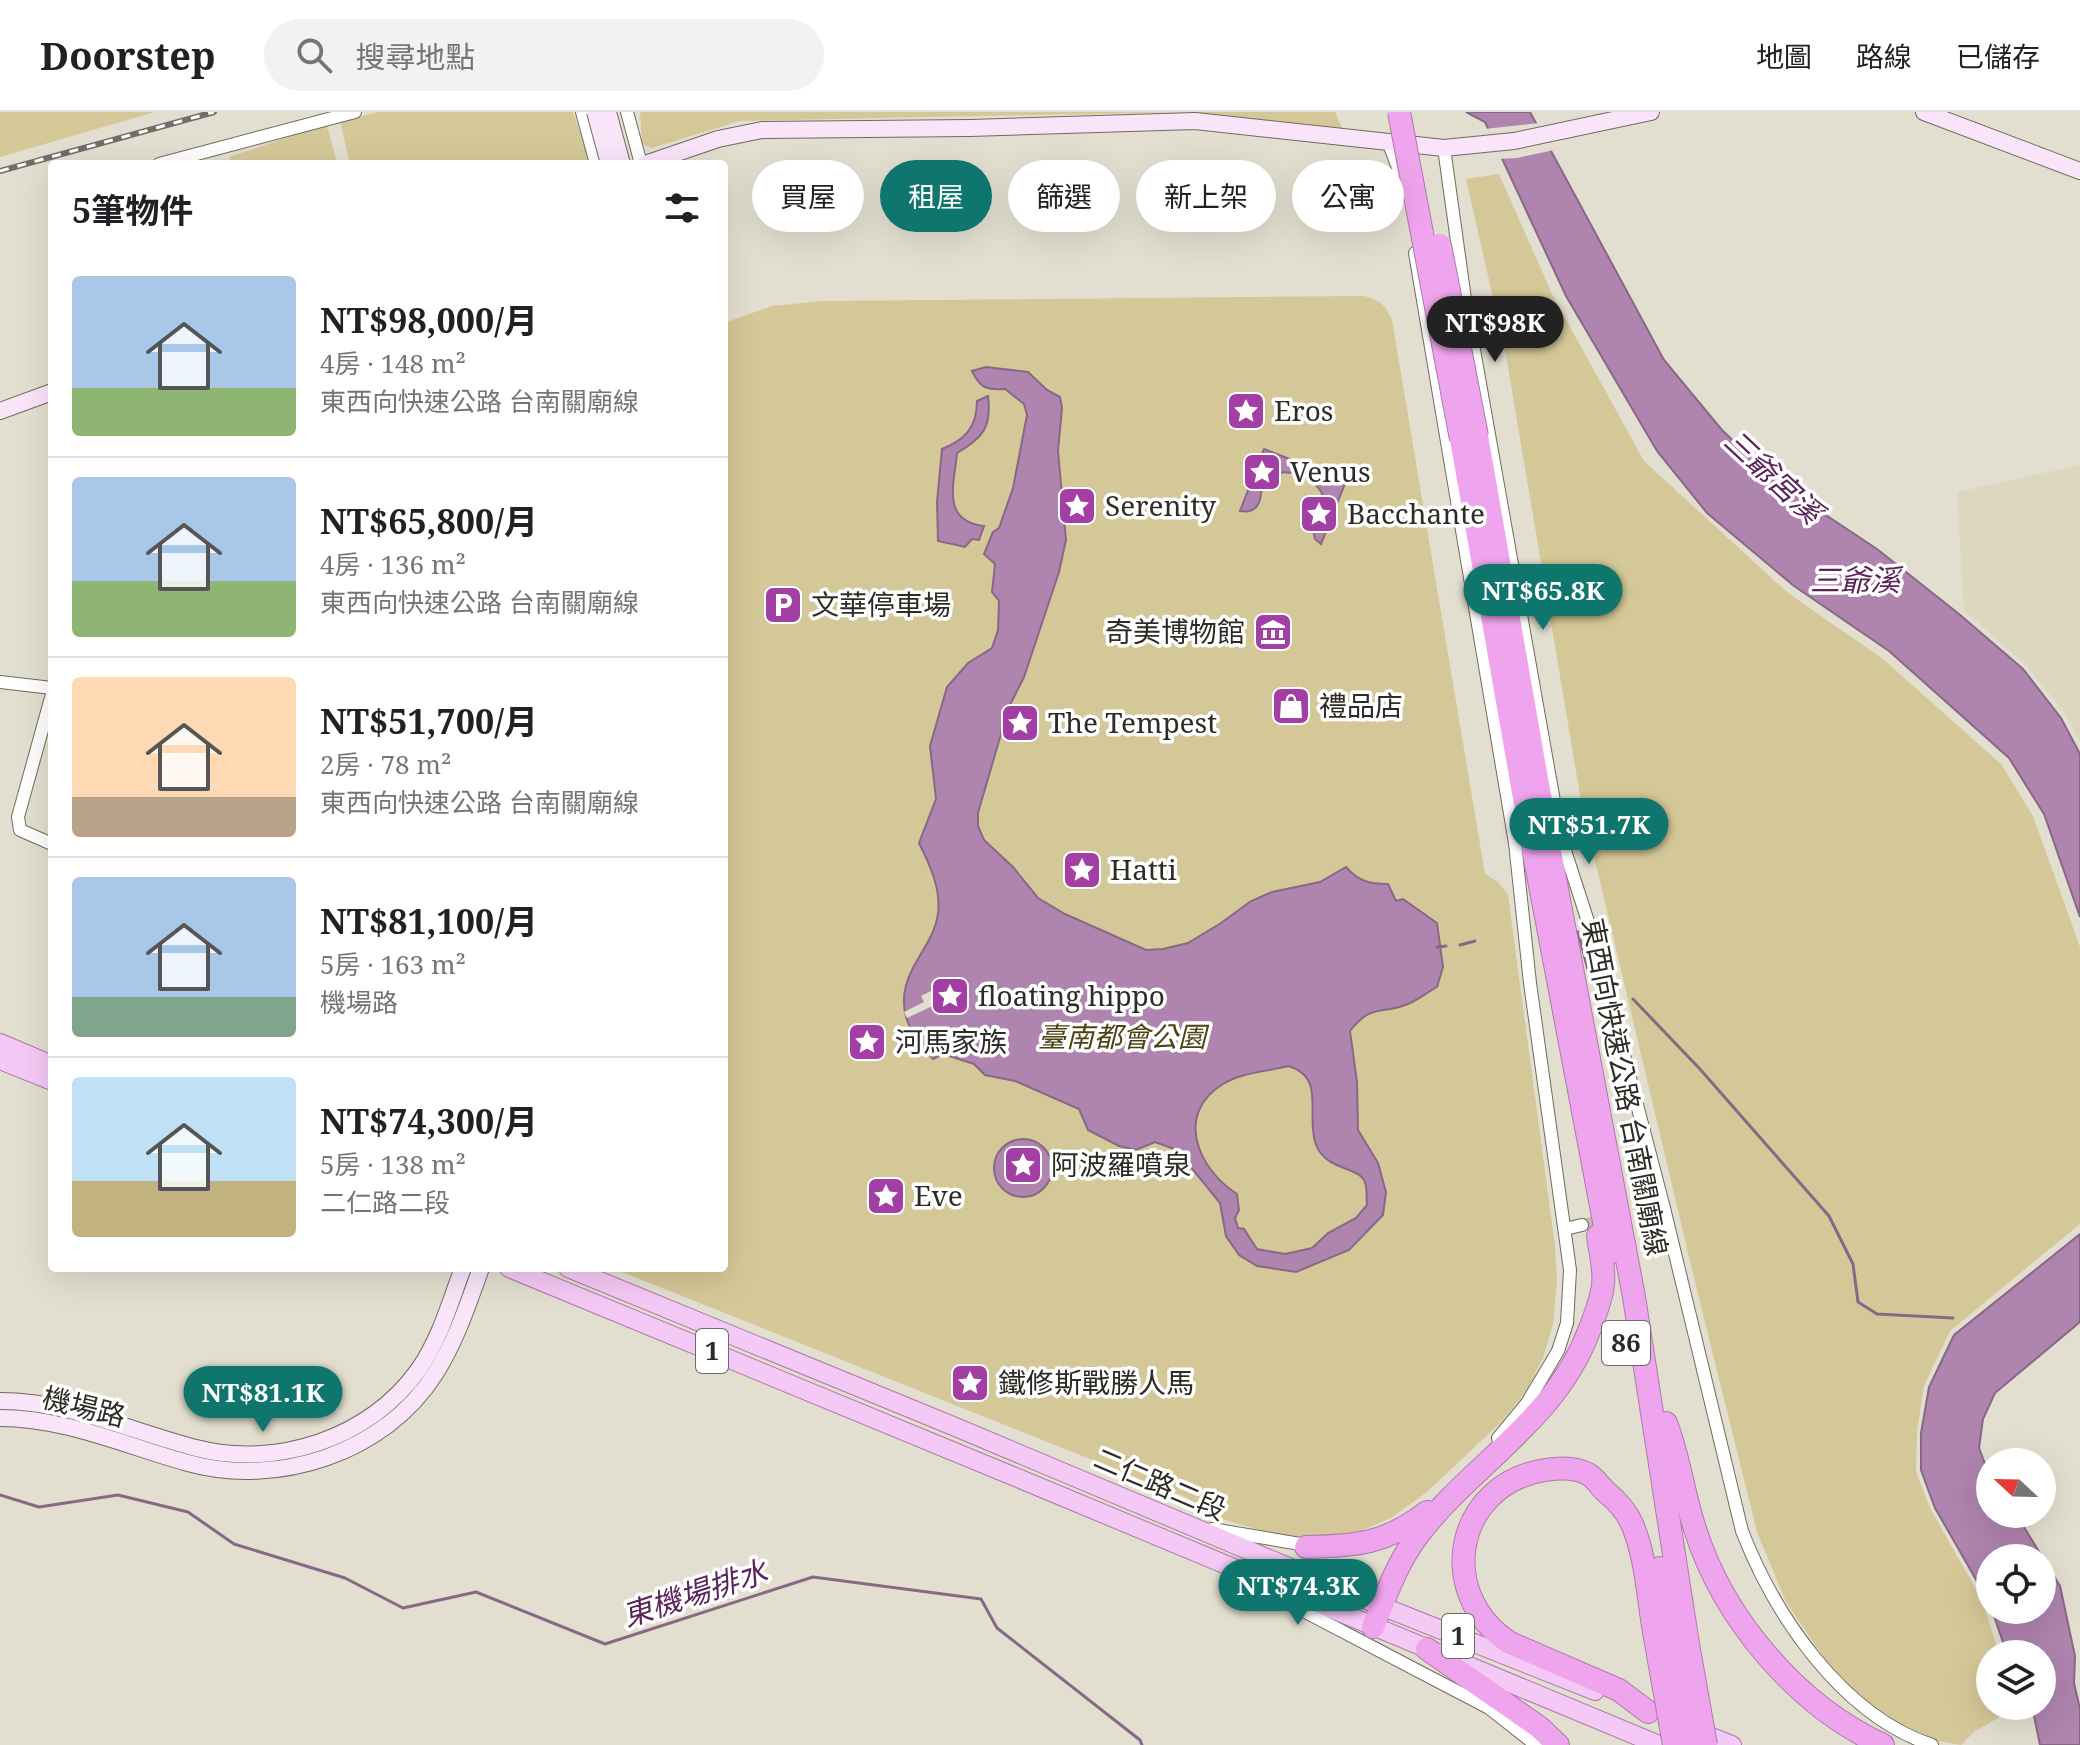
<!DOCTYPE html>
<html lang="zh-TW">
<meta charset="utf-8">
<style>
body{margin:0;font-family:"Noto Serif","Noto Sans TC",serif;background:#f2f2f2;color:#202124;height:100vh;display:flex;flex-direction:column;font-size:30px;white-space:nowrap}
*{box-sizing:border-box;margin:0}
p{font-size:26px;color:#757577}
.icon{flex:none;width:44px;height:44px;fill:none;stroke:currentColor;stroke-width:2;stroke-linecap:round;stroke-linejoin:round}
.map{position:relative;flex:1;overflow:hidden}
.sheet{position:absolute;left:48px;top:48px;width:680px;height:1112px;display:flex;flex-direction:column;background:#fff;border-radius:8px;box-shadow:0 8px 32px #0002}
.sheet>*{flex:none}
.top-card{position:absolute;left:752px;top:48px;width:760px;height:72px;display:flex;gap:16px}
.needle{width:52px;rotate:292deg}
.buttons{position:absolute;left:1976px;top:1336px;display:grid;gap:16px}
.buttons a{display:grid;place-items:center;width:80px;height:80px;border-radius:50%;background:#fff;box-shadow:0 8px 32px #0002;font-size:40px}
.price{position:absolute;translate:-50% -68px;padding:0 18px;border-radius:28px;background:#0f766e;color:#fff;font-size:26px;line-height:52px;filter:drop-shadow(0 2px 4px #0008)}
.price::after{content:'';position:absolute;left:50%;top:48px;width:24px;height:18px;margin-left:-12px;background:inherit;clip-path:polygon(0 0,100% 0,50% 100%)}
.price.current{background:#222;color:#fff}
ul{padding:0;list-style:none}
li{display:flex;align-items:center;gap:24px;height:200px;padding:0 24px}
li+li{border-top:2px solid #e0e0e0}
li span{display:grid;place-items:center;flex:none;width:224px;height:160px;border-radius:8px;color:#555}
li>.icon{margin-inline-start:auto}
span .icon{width:96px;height:96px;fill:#fffc;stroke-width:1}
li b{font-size:34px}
h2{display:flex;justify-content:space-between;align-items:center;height:96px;padding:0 24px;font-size:34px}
.tag{padding:0 28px;border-radius:36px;background:#fff;box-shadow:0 8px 32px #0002;font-size:28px;line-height:72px}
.tag.current{background:#0f766e;color:#fff}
header{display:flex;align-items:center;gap:48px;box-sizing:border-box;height:112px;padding:0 40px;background:#fff;border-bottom:2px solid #e0e0e0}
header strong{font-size:38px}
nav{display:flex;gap:44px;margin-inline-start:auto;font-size:28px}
.search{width:560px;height:72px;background:#f2f2f2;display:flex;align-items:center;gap:20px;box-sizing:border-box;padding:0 28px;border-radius:44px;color:#757577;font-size:30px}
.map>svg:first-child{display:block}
.built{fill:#ddd7c0}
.green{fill:#d5c898}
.water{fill:#af84ae;stroke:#886985;stroke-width:2;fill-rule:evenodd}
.pier{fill:#e3dfd0}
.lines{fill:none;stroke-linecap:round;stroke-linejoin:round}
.stream{stroke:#886985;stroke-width:3}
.street-tunnel{stroke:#bebbae;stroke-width:12;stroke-dasharray:12 6;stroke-linecap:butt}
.street-casing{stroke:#6f6c5e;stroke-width:14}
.secondary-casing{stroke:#6f6c5e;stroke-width:18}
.primary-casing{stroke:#ab7aa8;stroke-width:20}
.highway-casing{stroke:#ab7aa8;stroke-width:24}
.street{stroke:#fff;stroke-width:12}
.secondary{stroke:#fae4fa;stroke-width:16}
.primary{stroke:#f5c9f5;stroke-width:18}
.highway{stroke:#efa5ee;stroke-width:22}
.rail-casing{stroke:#706e65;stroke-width:6}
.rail{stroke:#fff;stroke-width:3;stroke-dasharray:9;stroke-linecap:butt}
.secondary-bridge-casing{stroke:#6f6c5e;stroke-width:18;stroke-linecap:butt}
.highway-bridge-casing{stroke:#ab7aa8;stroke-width:24;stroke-linecap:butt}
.secondary-bridge{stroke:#fae4fa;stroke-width:16}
.highway-bridge{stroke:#efa5ee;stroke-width:22}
.labels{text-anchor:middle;stroke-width:7;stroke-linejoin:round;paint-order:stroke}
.shield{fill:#fff;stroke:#6b6b66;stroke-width:2}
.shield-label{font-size:26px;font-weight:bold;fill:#2c2b25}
.poi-label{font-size:28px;fill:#2c2b25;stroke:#fff;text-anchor:start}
.park-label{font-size:28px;font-style:italic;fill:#4d4214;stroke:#fff}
.street-label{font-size:28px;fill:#2c2b25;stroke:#fff}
.water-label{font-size:30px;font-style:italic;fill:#5a245a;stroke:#fff}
</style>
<header>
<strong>Doorstep</strong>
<div class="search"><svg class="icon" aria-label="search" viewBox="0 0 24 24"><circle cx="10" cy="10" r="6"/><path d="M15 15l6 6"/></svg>搜尋地點</div>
<nav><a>地圖</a><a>路線</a><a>已儲存</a></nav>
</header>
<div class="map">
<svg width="2080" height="1633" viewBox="0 0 2080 1633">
<rect width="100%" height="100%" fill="#e3dfd0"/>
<path class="built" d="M2080 353V630L2066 603 2027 554 1964 498 1957 380Z"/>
<g class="green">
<path d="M0 0H155L0 45Z"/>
<path d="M379 0H573L591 52H350L340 9Z"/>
<path d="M640 0H1335L1343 18 1183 0 740 9 652 36 642 32Z"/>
<path d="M327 12 337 52H231L229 45Z"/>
<path d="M1499 62 1553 184 1644 349 1788 481 1883 547 2001 652 2033 704 2080 835V1112L1950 1219 1924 1274 1917 1320 1916 1359 1930 1396 1982 1488 1999 1542H1990V1594L2016 1596 1975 1619 1961 1633 1938 1629 1899 1611 1860 1585 1831 1556 1786 1490 1757 1420 1693 1162 1581 689 1506 243 1466 67Z"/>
<path d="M1364 184C1380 188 1386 193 1392 208L1485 762 1498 770 1508 783 1555 1134 1557 1170 1553 1212 1543 1246 1527 1278 1502 1309 1427 1380 1391 1406 1359 1420 1315 1426 1277 1423 1225 1408 1185 1385 612 1156H724V211L772 194 824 189Z"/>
</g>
<g class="water">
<path d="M1466 0H1530L1664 248 1722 318 1779 372 1877 437 1959 502 2023 557 2061 606 2080 642V805L2044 702 2009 646 1889 539 1794 474 1707 401 1657 339 1566 184 1485 10Z"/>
<path d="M986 255 1028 260 1047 278 1060 285 1062 296 1058 339 1066 428 1059 460 1024 565 1003 607 1001 622 978 701V714L984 728 1013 755 1038 786 1065 802 1146 838 1163 837 1188 831 1221 811 1251 789 1272 780 1320 770 1346 755C1358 769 1369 772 1388 772L1396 789 1403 787 1437 811 1443 855 1437 875C1428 880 1418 888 1408 892 1381 903 1372 891 1350 919L1357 970 1358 1018 1378 1051 1386 1080 1383 1103 1349 1138 1296 1160 1257 1154 1239 1143 1226 1124 1220 1091 1177 1038 1155 1030 1136 1038 1119 1034 1088 1018 1079 997 1015 969 985 963 974 952 943 942 933 947C908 920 894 894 912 858 921 839 935 824 938 802 941 776 930 753 919 731L936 687 930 634 947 575 968 551 992 536 998 518 999 489 992 480 995 452 984 442 993 420 999 416 1013 376 1027 303 1024 292 1005 277C986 278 980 276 972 259ZM1288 954C1327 965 1305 1004 1316 1033 1326 1058 1357 1055 1364 1068 1368 1075 1366 1086 1367 1093L1356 1106 1328 1121 1312 1136 1285 1142 1257 1137 1244 1117 1238 1116 1235 1106 1239 1098 1237 1082C1198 1057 1174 1002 1223 972 1243 960 1266 960 1288 954Z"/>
<path d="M988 284C992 315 983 326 957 341 954 373 941 409 984 414L979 428 972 427 965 435 938 429 937 390 942 337C965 328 977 315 977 289Z"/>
<path d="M1264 337 1346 369 1321 432 1315 427 1312 414C1316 404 1326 398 1324 387 1319 366 1284 352 1267 366 1258 374 1264 385 1257 394 1252 400 1247 400 1240 399Z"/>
<circle cx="1023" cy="1056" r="29"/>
<path d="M2080 1122V1210L1995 1281 1983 1307 1979 1336 1990 1365V1402H2016L2060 1474 2075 1544 2074 1571 2080 1597V1633H2040L2032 1594H2042V1542H2007L1992 1498H2042V1446H1990V1492L1935 1396 1921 1358V1321L1929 1275 1954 1223Z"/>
</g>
<g class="pier">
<path d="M1540 11 1554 38 1517 46 1498 47 1484 17Z"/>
<path d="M941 874 947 887 907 906 904 900 924 890 921 884Z"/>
</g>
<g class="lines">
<g class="stream">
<path d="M1578 820 1590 865 1598 870"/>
<path d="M1460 833 1475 829"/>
<path d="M1437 835 1446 834"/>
<path d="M1633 887 1699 956 1829 1104 1853 1152 1858 1190 1877 1202 1953 1206"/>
<path d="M0 1383 39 1395 118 1383 188 1400 234 1432 345 1466 403 1496 476 1480 605 1532 813 1465 981 1487 997 1516 1140 1628 1142 1633"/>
</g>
<path class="street-tunnel" d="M1582 1113 1645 1100"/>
<g class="street-casing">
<g id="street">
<path d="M582 0 596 52"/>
<path d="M627 0 641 52"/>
<path d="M1388 29 1404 72"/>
<path d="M1444 36 1465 187 1560 723 1594 828 1664 1096 1742 1419C1775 1504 1842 1603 1932 1633"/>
<path d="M159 52 355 0"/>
<path d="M1415 141 1515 731 1530 871 1570 1158 1567 1211 1558 1239 1527 1291 1498 1326"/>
<path d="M0 570 52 576"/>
<path d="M52 582 18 705 20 718 52 732"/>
<path d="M1645 1100 1664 1096"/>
<path d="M1565 1117 1582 1113"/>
<path d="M1212 1417 1312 1434"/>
<path d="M1252 1472 1489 1596 1536 1633"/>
</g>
</g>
<g class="secondary-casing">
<g id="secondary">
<path d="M1924 0 2080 59"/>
<path d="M645 52 718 27 762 18 970 16 1195 9 1444 36 1514 29 1651 0"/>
<path d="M0 299 52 280"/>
<path d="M0 1289C69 1289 130 1319 196 1336 276 1357 371 1326 419 1257 440 1227 450 1190 463 1156"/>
<path d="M0 1306C65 1306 126 1334 188 1351 277 1376 385 1341 435 1262 456 1229 468 1192 481 1156"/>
</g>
</g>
<g class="primary-casing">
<g id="primary">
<path d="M0 931 52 953"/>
<path d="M0 948 52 969"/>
<path d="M509 1156C893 1313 1276 1474 1659 1633"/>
<path d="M568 1156 953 1314 1381 1494 1595 1579"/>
<path d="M1694 1618 1732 1633"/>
</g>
</g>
<g class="highway-casing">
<g id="highway">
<path d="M1477 324 1547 724 1634 1185 1688 1532"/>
<path d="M1461 327 1531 726 1610 1141"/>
<path d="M1666 1311C1680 1347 1683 1381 1695 1417 1723 1506 1797 1594 1883 1633"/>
<path d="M1306 1435C1356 1434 1386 1432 1427 1400"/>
<path d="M1660 1456 1671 1526"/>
<path d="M1373 1515C1386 1483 1397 1451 1418 1423 1474 1350 1555 1309 1589 1219 1595 1204 1601 1188 1603 1173 1605 1158 1600 1139 1598 1124"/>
<path d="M1427 1537 1539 1615 1558 1633"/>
<path d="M1648 1600 1619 1578 1510 1531C1434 1482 1455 1372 1545 1358 1558 1356 1575 1355 1588 1362 1594 1365 1600 1374 1605 1379 1616 1388 1626 1398 1632 1412 1646 1444 1648 1485 1654 1520"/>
</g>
</g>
<use href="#street" class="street"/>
<use href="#secondary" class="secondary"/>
<use href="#primary" class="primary"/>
<use href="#highway" class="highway"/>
<g class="rail-casing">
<path id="rail" d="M0 59 214 0"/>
</g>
<use href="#rail" class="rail"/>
<g class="secondary-bridge-casing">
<g id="secondary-bridge">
<path d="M595 0 609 52"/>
<path d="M608 0 622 52"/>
</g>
</g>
<g class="highway-bridge-casing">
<g id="highway-bridge">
<path d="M1399 0 1461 327"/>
<path d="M1440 133 1477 324"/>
<path d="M1654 1520 1674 1633"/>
<path d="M1671 1526 1690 1633"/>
<path d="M1688 1532 1706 1633"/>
</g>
</g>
<use href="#secondary-bridge" class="secondary-bridge"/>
<use href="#highway-bridge" class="highway-bridge"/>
</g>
<defs>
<g id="sight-square" transform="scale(2)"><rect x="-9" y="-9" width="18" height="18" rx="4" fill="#a23ea4" stroke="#fff"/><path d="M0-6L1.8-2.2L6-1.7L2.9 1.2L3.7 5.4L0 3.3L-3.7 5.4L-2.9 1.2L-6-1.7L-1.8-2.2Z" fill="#fff"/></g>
<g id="parking-square" transform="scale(2)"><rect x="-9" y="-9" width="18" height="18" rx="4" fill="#a23ea4" stroke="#fff"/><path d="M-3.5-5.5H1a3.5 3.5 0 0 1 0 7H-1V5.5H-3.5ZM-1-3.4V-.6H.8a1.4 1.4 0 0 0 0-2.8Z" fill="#fff"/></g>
<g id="museum-square" transform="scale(2)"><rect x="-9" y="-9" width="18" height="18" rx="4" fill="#a23ea4" stroke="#fff"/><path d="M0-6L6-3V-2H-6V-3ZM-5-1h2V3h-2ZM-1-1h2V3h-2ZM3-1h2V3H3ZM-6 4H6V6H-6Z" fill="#fff"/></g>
<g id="shop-square" transform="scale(2)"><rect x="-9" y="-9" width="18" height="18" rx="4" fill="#a23ea4" stroke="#fff"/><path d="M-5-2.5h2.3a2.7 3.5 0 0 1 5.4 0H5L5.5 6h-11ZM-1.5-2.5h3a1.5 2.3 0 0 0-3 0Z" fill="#fff"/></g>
</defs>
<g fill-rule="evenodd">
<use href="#sight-square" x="1246" y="299"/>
<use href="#sight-square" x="1262" y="360"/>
<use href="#sight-square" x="1077" y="394"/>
<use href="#sight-square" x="1319" y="402"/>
<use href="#parking-square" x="783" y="493"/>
<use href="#museum-square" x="1273" y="520"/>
<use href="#shop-square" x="1291" y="594"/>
<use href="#sight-square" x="1020" y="611"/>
<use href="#sight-square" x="1082" y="758"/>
<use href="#sight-square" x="950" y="884"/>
<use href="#sight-square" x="867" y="930"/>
<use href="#sight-square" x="1023" y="1053"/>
<use href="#sight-square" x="886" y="1084"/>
<use href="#sight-square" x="970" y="1271"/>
</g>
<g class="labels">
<g class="shield">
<rect x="1602" y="1209" width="48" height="44" rx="6"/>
<rect x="696" y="1217" width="32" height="44" rx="6"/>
<rect x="1442" y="1502" width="32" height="44" rx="6"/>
</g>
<g class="shield-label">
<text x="1626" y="1240">86</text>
<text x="712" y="1248">1</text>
<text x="1458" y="1533">1</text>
</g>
<g class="poi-label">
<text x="1274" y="309">Eros</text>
<text x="1290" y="370">Venus</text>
<text x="1105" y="404">Serenity</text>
<text x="1347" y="412">Bacchante</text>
<text x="811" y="503">文華停車場</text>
<text x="1245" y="530" text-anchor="end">奇美博物館</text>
<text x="1319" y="604">禮品店</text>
<text x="1048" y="621">The Tempest</text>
<text x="1110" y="768">Hatti</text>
<text x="978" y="894">floating hippo</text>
<text x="895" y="940">河馬家族</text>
<text x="1051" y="1063">阿波羅噴泉</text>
<text x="914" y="1094">Eve</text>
<text x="998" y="1281">鐵修斯戰勝人馬</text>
</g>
<g class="park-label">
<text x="1122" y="935">臺南都會公園</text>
</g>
<g class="street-label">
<text transform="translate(1625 975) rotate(79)" y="10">東西向快速公路 台南關廟線</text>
<text transform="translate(84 1295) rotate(14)" y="10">機場路</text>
<text transform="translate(1160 1372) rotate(23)" y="10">二仁路二段</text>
</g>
<g class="water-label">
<text transform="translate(1773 365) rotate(43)" y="10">三爺宮溪</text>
<text x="1855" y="479">三爺溪</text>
<text transform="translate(695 1482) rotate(-18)" y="10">東機場排水</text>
</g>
</g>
</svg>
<div class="buttons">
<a><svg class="needle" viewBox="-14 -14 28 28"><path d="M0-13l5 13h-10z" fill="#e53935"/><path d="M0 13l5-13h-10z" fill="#757577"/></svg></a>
<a><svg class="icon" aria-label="locate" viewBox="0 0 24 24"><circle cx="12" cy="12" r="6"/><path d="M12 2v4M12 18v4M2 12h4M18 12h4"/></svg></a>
<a><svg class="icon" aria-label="layers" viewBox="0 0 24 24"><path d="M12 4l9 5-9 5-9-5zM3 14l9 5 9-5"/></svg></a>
</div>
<b class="price current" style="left:1495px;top:252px">NT$98K</b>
<b class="price" style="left:1543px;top:520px">NT$65.8K</b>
<b class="price" style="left:1589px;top:754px">NT$51.7K</b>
<b class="price" style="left:263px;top:1322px">NT$81.1K</b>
<b class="price" style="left:1298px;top:1515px">NT$74.3K</b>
<div class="top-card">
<a class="tag">買屋</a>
<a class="tag current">租屋</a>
<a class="tag">篩選</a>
<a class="tag">新上架</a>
<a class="tag">公寓</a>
</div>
<section class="sheet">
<h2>5筆物件<svg class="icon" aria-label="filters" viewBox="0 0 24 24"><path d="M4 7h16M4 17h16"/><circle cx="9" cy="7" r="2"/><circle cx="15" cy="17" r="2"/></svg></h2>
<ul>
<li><span style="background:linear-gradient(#a9c7e8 70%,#8fb573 0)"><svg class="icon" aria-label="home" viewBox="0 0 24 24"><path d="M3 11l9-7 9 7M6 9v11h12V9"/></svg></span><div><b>NT$98,000/月</b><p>4房 · 148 m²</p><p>東西向快速公路 台南關廟線</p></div></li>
<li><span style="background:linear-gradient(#a9c7e8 65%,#8fb573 0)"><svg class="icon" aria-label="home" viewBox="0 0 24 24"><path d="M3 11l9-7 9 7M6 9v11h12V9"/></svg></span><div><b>NT$65,800/月</b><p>4房 · 136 m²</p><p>東西向快速公路 台南關廟線</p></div></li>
<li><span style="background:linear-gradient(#ffd9b3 75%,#b9a48a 0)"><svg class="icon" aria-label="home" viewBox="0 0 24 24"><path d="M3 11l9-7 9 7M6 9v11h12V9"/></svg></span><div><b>NT$51,700/月</b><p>2房 · 78 m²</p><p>東西向快速公路 台南關廟線</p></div></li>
<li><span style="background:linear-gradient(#a9c7e8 75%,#7fa58c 0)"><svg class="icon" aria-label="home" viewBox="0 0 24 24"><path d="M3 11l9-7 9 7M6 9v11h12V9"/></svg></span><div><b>NT$81,100/月</b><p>5房 · 163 m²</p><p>機場路</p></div></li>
<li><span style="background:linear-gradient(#bfe0f5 65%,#c2b280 0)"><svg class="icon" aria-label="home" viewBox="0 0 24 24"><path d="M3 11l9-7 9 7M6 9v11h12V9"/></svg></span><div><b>NT$74,300/月</b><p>5房 · 138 m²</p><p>二仁路二段</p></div></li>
</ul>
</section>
</div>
